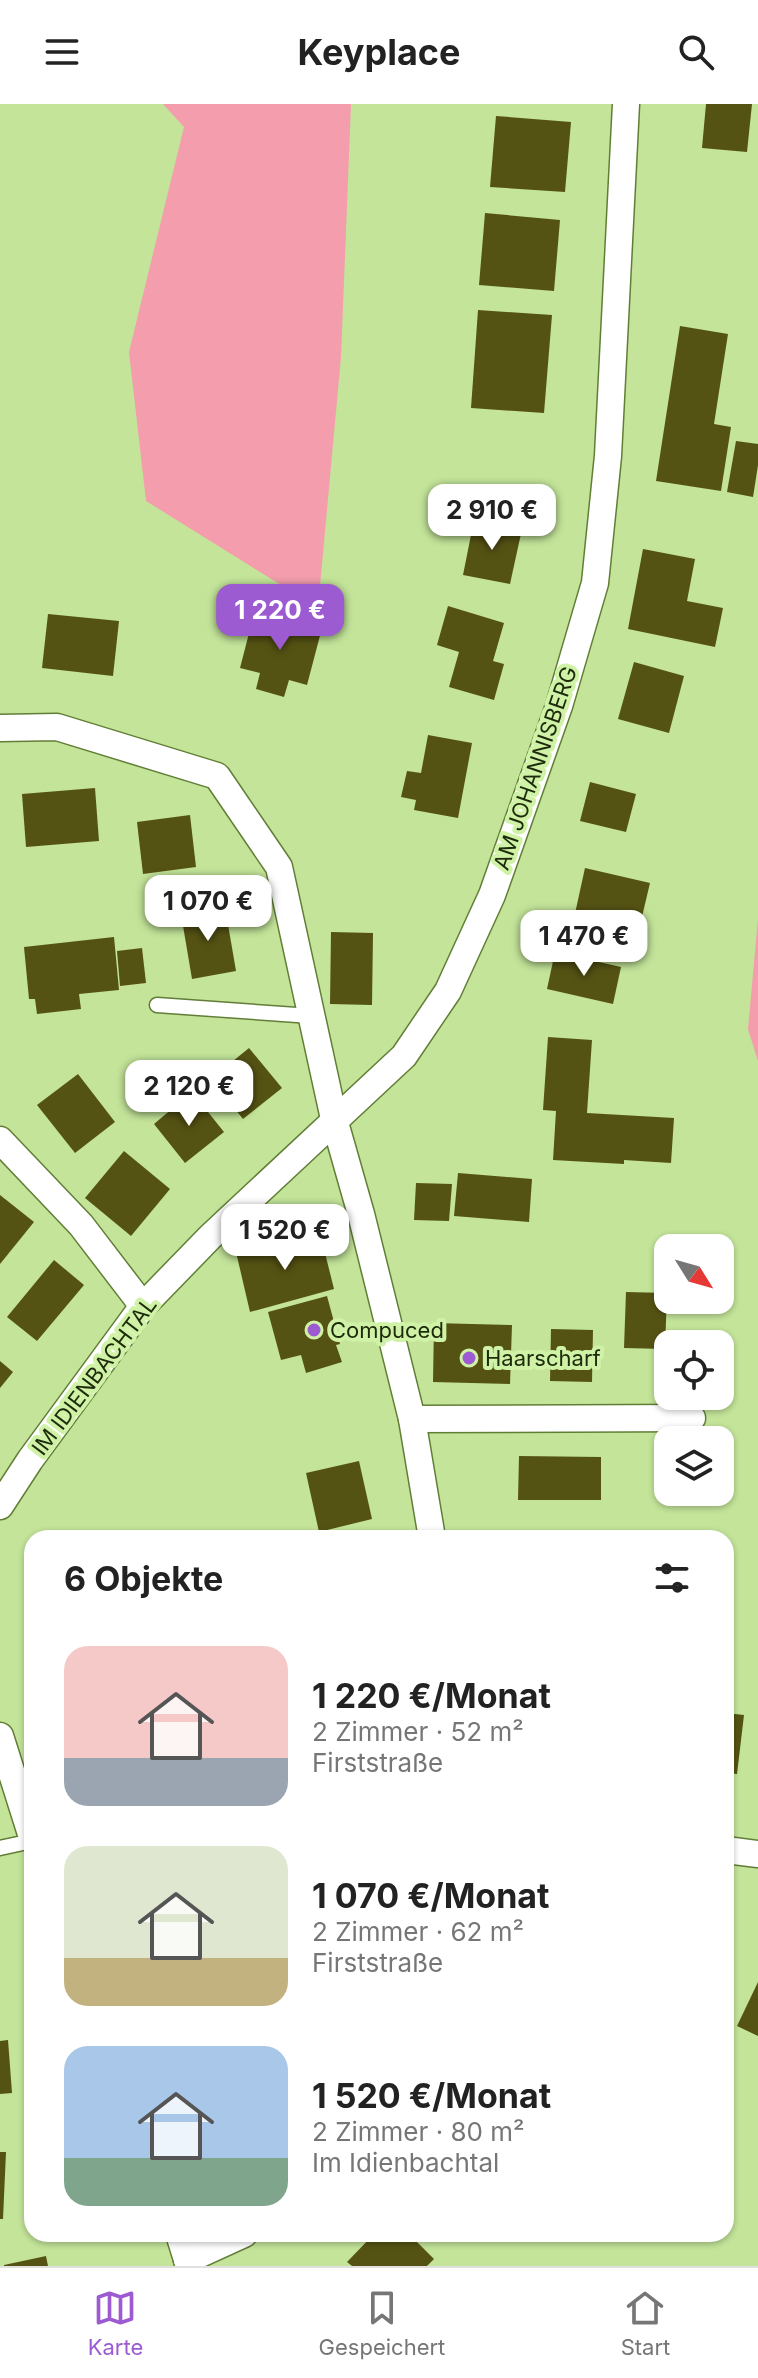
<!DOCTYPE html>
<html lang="de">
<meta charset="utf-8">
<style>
body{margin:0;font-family:Inter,sans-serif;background:#f6f6f6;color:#222;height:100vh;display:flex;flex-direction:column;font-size:30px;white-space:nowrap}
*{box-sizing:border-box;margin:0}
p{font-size:26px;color:#767676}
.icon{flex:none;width:44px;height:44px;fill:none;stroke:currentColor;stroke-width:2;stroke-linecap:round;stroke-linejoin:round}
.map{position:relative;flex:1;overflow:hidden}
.drawer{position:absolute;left:24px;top:1426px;width:710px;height:712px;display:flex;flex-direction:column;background:#fff;border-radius:24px;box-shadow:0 2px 6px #0004}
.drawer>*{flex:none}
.needle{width:52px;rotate:127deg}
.buttons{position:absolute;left:654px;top:1130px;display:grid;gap:16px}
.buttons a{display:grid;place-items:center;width:80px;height:80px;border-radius:16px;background:#fff;box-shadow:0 2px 6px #0004;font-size:40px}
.price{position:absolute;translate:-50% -68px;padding:0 18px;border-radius:16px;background:#fff;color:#222;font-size:26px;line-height:52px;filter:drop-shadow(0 2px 4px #0008)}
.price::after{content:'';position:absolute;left:50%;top:48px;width:24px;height:18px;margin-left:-12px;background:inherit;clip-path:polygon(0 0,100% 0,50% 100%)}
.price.active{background:#9d5bd1;color:#fff}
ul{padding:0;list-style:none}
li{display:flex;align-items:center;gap:24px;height:200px;padding:0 40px}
li span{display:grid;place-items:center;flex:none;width:224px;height:160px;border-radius:24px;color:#555}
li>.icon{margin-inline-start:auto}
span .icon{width:96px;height:96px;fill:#fffc;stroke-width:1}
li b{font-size:34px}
h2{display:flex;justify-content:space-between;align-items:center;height:96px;padding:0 40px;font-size:34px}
header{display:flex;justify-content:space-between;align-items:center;height:104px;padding:0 40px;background:#fff;font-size:36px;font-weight:700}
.tab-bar{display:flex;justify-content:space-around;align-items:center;height:112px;border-top:2px solid #e0e0e0;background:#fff;font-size:22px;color:#767676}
.tab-bar a{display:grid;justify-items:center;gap:4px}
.tab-bar .active{color:#9d5bd1}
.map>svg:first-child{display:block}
.green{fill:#f39dad}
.building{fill:#555313}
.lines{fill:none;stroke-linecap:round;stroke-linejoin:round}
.lane-casing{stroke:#617e36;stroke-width:17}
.street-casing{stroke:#617e36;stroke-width:29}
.lane{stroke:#fff;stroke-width:14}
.street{stroke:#fff;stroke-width:26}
.poi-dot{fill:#9d5bd1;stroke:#d0f2a6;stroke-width:3}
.labels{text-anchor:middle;stroke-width:8;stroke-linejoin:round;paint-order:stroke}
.street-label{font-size:22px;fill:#1d2a0b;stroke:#d0f2a6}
.poi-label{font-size:22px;fill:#1d2a0b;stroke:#d0f2a6;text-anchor:start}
</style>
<header><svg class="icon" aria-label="menu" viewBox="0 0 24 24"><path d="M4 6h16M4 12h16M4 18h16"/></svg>Keyplace<svg class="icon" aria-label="search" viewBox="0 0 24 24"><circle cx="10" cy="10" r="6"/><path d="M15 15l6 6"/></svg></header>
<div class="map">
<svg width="758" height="2162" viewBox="0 0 758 2162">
<rect width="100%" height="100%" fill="#c3e499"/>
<g class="green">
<path d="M163 0H351L341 253 318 504 146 397 129 248 184 23Z"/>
<path d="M758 815V957L748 925Z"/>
</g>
<g class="building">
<path d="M706 0H752L747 48 702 44Z"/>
<path d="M496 12 571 18 565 88 490 83Z"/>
<path d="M485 109 560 116 554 187 479 181Z"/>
<path d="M478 206 552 211 544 309 471 304Z"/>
<path d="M680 222 728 230 714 320 731 323 721 387 656 377Z"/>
<path d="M736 337 758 340V361L753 393 727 388Z"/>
<path d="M474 416 522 425 510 480 463 471Z"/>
<path d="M643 445 695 455 687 497 723 504 715 543 628 525Z"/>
<path d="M448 502 504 519 493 557 504 560 494 596 449 583 459 548 437 541Z"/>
<path d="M255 506 322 524 307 581 289 576 284 593 256 585 260 569 240 564Z"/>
<path d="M48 510 119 517 113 572 42 564Z"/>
<path d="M634 558 684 572 669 629 618 615Z"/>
<path d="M428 631 472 639 458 714 414 706 416 696 401 693 407 667 421 669Z"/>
<path d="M590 678 636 690 626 728 580 717Z"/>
<path d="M95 684 99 737 26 743 22 690Z"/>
<path d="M190 711 196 763 143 770 137 718Z"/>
<path d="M585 764 650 779 636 838 572 823Z"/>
<path d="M225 803 236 867 192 875 181 810Z"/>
<path d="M331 828 373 829 372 901 330 900Z"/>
<path d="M114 833 119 886 79 890 81 905 37 910 35 895H29L24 843Z"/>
<path d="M142 844 146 879 120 882 117 847Z"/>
<path d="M555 848 621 863 613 900 547 885Z"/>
<path d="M548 933 592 936 587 1009 674 1014 671 1059 624 1056V1060L553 1056 556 1007 543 1006Z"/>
<path d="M249 944 282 984 243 1015 211 975Z"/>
<path d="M78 970 115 1018 75 1049 37 1001Z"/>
<path d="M192 988 224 1028 185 1059 154 1020Z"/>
<path d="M124 1047 170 1085 131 1132 85 1094Z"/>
<path d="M458 1069 532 1075 529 1118 454 1112Z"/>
<path d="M416 1079 452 1080 449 1117 414 1116Z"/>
<path d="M0 1091 34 1118 0 1160Z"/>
<path d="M320 1129 334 1185 250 1208 236 1148Z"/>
<path d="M54 1156 84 1181 37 1237 7 1213Z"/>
<path d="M626 1188 667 1189 665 1245 624 1244Z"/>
<path d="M327 1192 340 1240 336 1241 342 1258 306 1269 301 1251 281 1256 268 1208Z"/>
<path d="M434 1219 512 1221 510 1280 433 1278Z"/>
<path d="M551 1225 593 1226 592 1278 550 1277Z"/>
<path d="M0 1257 13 1268 0 1284Z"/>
<path d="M519 1352 601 1353V1396H518Z"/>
<path d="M359 1357 372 1415 319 1428 306 1369Z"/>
<path d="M129 1426 131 1434H104V1433Z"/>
<path d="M726 1609 744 1611 737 1670 726 1669Z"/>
<path d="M758 1878V1932L737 1922Z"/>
<path d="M8 1936 12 1989 0 1990V1937Z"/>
<path d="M0 2048H6L3 2115H0Z"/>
<path d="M374 2130H409L434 2155 427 2162H352L347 2158Z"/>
<path d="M46 2152 48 2162H4V2161Z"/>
</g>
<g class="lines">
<g class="lane-casing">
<g id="lane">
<path d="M157 901 311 912"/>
<path d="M0 1744 32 1737"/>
</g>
</g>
<g class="street-casing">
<g id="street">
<path d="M0 624 57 623 217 672 279 763 334 1015 361 1110 412 1315 432 1434"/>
<path d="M0 1036 81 1121 143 1202"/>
<path d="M412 1315 692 1314"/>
<path d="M0 1402 30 1356 143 1202 210 1133 404 952 448 887 492 791 559 602 595 479 608 352 626 0"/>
<path d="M0 1632 32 1733"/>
<path d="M726 1746 758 1750"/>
<path d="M179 2130 189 2162"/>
<path d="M187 2156 244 2130"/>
</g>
</g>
<use href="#lane" class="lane"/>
<use href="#street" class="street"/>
</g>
<g class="poi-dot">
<circle cx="314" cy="1226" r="8"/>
<circle cx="469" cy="1254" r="8"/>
</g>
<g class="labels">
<g class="street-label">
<text transform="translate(535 664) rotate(-71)" y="8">AM JOHANNISBERG</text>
<text transform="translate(94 1272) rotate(-53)" y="8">IM IDIENBACHTAL</text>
</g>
<g class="poi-label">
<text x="330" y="1234">Compuced</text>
<text x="485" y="1262">Haarscharf</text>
</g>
</g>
</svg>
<div class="buttons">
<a><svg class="needle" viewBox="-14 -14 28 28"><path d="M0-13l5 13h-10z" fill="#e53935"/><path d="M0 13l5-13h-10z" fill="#767676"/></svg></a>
<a><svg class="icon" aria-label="locate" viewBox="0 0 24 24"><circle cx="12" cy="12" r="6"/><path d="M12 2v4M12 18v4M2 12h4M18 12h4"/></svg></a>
<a><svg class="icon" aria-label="layers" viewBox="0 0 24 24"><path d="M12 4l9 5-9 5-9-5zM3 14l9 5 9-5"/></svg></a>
</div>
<b class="price" style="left:492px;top:448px">2 910 €</b>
<b class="price active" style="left:280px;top:548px">1 220 €</b>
<b class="price" style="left:208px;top:839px">1 070 €</b>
<b class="price" style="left:584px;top:874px">1 470 €</b>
<b class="price" style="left:189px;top:1024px">2 120 €</b>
<b class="price" style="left:285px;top:1168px">1 520 €</b>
<section class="drawer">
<h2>6 Objekte<svg class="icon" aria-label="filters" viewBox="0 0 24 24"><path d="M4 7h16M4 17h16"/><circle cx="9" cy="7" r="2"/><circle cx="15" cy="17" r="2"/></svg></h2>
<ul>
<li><span style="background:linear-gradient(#f6c9c9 70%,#9aa5b1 0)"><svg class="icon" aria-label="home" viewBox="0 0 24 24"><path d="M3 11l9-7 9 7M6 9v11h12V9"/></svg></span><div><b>1 220 €/Monat</b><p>2 Zimmer · 52 m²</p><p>Firststraße</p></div></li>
<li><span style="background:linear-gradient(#dfe7d0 70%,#c2b280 0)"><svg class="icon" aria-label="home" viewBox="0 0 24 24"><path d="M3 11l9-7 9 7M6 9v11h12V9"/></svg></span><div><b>1 070 €/Monat</b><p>2 Zimmer · 62 m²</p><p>Firststraße</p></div></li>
<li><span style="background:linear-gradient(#a9c7e8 70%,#7fa58c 0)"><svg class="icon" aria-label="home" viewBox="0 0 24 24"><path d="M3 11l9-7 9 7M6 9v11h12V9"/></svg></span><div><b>1 520 €/Monat</b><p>2 Zimmer · 80 m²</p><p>Im Idienbachtal</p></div></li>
</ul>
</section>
</div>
<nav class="tab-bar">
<a class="active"><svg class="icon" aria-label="map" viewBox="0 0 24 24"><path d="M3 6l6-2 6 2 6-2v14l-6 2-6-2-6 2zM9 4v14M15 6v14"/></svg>Karte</a>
<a><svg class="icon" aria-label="saved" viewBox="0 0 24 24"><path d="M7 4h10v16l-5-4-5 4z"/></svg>Gespeichert</a>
<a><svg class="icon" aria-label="home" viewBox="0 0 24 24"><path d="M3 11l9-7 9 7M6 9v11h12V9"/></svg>Start</a>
</nav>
